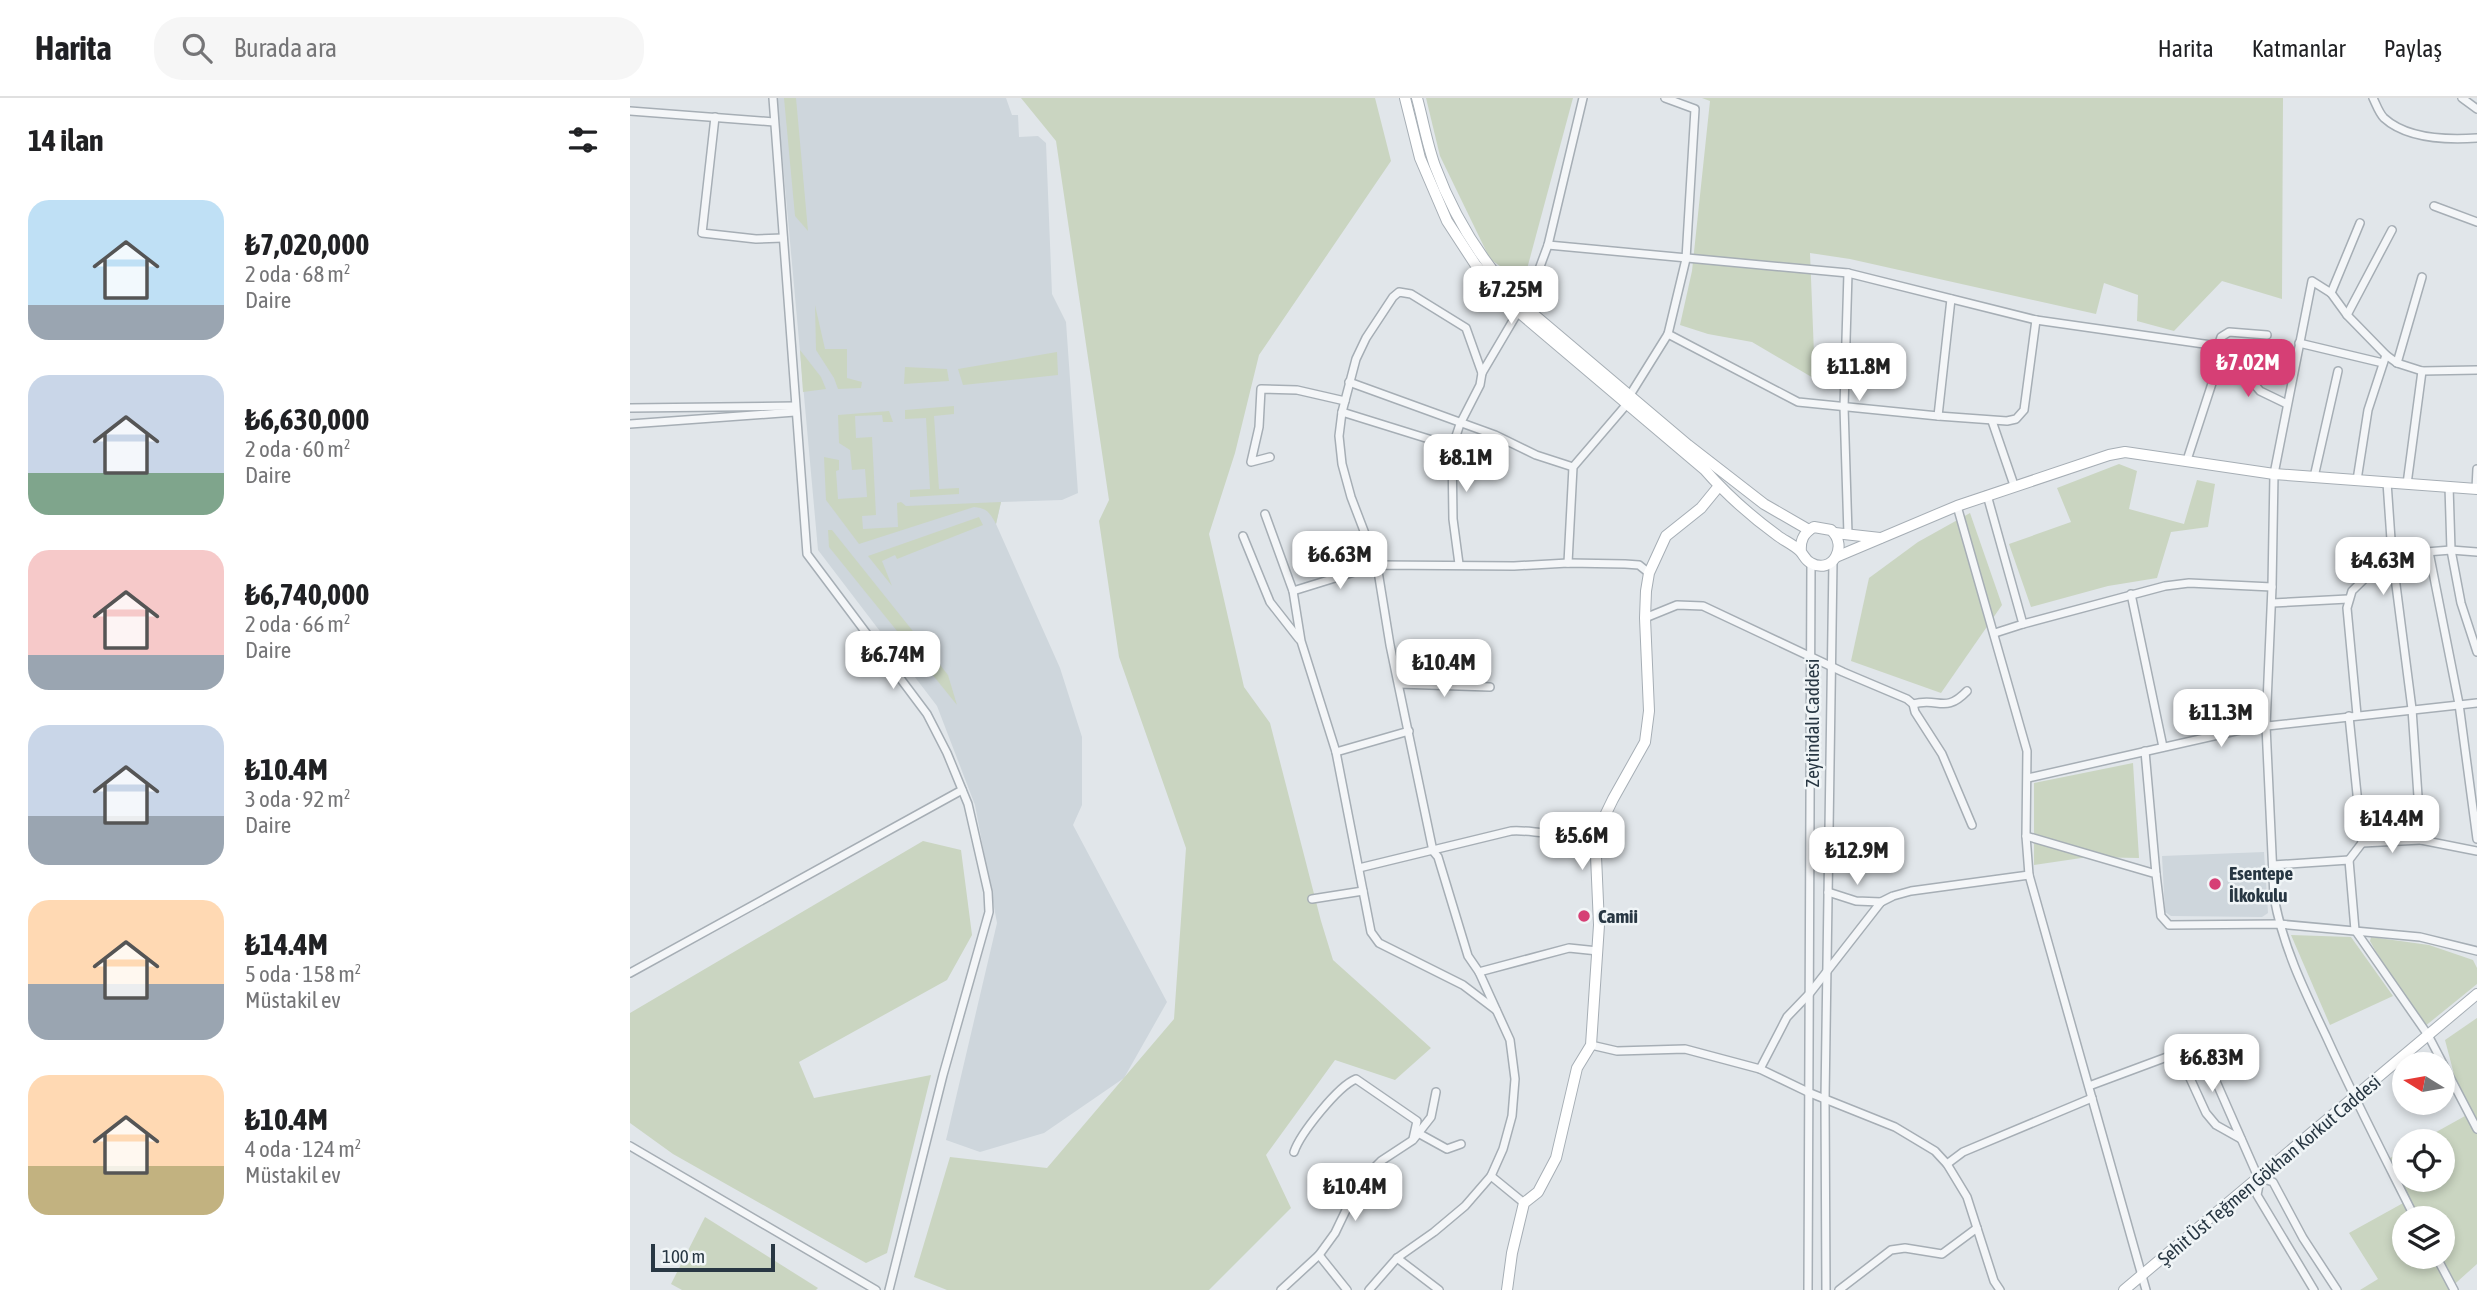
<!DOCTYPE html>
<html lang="tr">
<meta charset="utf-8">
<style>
body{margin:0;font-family:"Asap Condensed",sans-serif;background:#f6f6f6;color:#202124;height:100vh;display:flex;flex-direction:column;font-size:26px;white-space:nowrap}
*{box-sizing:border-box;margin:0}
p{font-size:23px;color:#757577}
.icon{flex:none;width:38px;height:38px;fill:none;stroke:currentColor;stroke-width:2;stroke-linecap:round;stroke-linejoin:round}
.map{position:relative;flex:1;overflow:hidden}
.drawer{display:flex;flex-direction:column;background:#fff;width:630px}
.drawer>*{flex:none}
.needle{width:46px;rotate:281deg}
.controls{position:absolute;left:1762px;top:954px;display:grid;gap:14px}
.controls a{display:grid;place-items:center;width:63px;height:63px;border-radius:50%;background:#fff;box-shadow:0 4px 10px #0003;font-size:35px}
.scale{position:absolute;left:21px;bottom:18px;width:124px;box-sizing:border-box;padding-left:7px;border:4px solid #283743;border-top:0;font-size:19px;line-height:24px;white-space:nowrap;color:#283743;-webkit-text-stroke:5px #f0f5f7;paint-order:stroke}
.price{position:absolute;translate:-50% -60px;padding:0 16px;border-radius:14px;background:#fff;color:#222;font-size:23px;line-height:46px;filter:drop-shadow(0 2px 4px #0008)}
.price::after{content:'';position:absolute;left:50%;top:42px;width:21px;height:16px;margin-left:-10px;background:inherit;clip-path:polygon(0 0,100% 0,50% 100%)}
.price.on{background:#d63f75;color:#fff}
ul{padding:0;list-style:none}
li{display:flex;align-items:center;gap:21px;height:175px;padding:0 28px}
li span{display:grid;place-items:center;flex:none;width:196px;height:140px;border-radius:21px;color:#555}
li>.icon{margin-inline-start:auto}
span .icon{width:84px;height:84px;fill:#fffc;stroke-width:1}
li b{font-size:30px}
h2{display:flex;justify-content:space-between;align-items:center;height:84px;padding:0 28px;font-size:30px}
header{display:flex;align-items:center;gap:42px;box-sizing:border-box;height:98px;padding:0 35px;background:#fff;border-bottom:2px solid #e0e0e0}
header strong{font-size:33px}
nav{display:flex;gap:38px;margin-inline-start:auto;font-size:24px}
.search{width:490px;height:63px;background:#f6f6f6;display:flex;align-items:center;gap:18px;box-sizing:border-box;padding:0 24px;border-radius:28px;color:#757577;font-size:26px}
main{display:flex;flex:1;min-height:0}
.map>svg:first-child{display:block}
.built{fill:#ced6dc}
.green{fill:#cad5c1;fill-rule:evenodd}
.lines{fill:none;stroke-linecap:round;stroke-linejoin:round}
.street-casing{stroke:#a6aeb5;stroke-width:10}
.secondary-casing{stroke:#a6aeb5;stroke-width:12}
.street{stroke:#f4f6f8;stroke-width:7}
.secondary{stroke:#fff;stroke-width:10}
.poi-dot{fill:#d63f75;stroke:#f0f5f7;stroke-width:2.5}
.labels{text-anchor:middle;stroke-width:5;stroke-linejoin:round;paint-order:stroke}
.street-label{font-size:19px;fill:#283743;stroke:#f0f5f7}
.poi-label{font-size:19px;font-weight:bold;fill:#283743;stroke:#f0f5f7;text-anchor:start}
</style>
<header>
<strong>Harita</strong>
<div class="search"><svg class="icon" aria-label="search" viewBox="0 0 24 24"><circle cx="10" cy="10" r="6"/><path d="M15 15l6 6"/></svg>Burada ara</div>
<nav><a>Harita</a><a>Katmanlar</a><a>Paylaş</a></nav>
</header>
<main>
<section class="drawer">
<h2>14 ilan<svg class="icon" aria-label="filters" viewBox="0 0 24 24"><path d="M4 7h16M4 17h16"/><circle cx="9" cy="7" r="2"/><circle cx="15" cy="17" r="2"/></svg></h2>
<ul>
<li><span style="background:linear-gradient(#bfe0f5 75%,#9aa5b1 0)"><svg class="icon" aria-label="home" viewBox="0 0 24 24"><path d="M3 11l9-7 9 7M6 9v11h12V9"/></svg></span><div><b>₺7,020,000</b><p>2 oda · 68 m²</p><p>Daire</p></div></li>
<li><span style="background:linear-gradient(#c9d6e8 70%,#7fa58c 0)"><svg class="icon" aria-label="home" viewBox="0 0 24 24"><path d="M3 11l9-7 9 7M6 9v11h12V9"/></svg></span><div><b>₺6,630,000</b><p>2 oda · 60 m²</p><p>Daire</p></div></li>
<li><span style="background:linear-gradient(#f6c9c9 75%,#9aa5b1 0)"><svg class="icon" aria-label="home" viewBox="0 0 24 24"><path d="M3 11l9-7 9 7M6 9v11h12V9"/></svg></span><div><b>₺6,740,000</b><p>2 oda · 66 m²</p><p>Daire</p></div></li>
<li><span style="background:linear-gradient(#c9d6e8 65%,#9aa5b1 0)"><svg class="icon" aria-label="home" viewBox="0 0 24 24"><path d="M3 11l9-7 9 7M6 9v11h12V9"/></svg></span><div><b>₺10.4M</b><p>3 oda · 92 m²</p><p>Daire</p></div></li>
<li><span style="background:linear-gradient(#ffd9b3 60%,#9aa5b1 0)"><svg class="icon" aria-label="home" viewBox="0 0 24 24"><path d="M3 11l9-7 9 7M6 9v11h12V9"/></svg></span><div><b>₺14.4M</b><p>5 oda · 158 m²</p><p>Müstakil ev</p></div></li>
<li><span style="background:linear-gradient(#ffd9b3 65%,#c2b280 0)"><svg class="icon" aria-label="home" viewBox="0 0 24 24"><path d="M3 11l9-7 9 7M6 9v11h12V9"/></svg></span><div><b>₺10.4M</b><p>4 oda · 124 m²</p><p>Müstakil ev</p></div></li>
</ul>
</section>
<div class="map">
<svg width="1847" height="1192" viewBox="0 0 1847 1192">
<rect width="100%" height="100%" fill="#e1e6ea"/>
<g class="built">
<path d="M147 0H376L382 17H388L389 39 408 38 416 45 422 196 436 224 448 395 432 402 371 404 366 426 430 570 452 639V707L443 727 537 904 494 980 414 1035 350 1054 316 1042 367 825 345 707 307 608 188 452Z"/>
<path d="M1634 754 1638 815 1632 819 1541 818 1535 814 1532 758Z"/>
</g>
<g class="green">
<path d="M154 0H166L178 133 165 118Z"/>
<path d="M391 0H745L761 63 629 257 605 355 579 436 614 589 640 625 691 823 703 862 801 950 765 982 705 962 636 1057 661 1110 579 1192H317L284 1179 320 1059 417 1070 544 921 556 750 489 559 469 423 479 402 426 43Z"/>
<path d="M796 0H943L897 171 887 180 860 161 810 58Z"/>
<path d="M1072 0H1653L1652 201 1592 183 1544 233 1507 223 1508 197 1474 185 1466 216 1220 161 1180 155 1185 281 1122 244 1078 236 1050 227 1062 173 1080 3Z"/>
<path d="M185 207 195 251H217V280L232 284 231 290 208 291 204 280 186 252Z"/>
<path d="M170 252 191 279 196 291 173 294Z"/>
<path d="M427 254 428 277 333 287 328 271Z"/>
<path d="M275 269 317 271 319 283 274 286Z"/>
<path d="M324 308V316L304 318 309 391 329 390V396L280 399V392L300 391 296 320 275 321V312Z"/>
<path d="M259 313 263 324H253L252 317 225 318 226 340 242 339 246 417 232 418 233 431 268 429 267 405 271 404 276 408 371 404 366 426C360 415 357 410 344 409L229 446 196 402 194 359 209 362V372L206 373 208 401 237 399 235 371 222 372 220 352 209 345 208 317Z"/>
<path d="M1489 366 1507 373 1499 411 1554 426 1567 382 1585 386 1578 429 1541 434 1527 480 1478 488 1401 509 1379 446 1441 424 1427 390Z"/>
<path d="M1340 415 1372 507 1311 595 1221 563 1239 480 1288 444Z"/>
<path d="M349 419 353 427 267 461 265 457 252 463 262 488 238 458Z"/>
<path d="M198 432H202L318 577 327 607 199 449Z"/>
<path d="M1503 665 1509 760 1458 759 1404 767V685Z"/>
<path d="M293 743 331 752 342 837 317 882 169 964 184 1000 301 977 257 1155 236 1165 43 1056 0 1025V915Z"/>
<path d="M1661 837 1721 839 1763 898 1700 927Z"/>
<path d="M1741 839 1799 847 1843 862 1847 870V886L1794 929 1745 852 1740 843Z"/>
<path d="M1847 920V1166L1818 1192H1730L1748 1181 1719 1135 1775 1104 1755 1063 1774 1052V1082H1813V1043H1790L1835 1018 1815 942ZM1774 1120H1813V1158H1774Z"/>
<path d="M75 1119 188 1190 186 1192H52L41 1186Z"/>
</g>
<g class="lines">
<g class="street-casing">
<g id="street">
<path d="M143 0 177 456 297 616 317 655 338 706 358 794 359 814 313 977 259 1192"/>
<path d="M1035 0 1065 11 1056 161 1038 236"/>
<path d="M1743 0C1746 6 1749 15 1754 20 1777 41 1818 42 1847 40"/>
<path d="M1832 0 1847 11"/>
<path d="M0 13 144 24"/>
<path d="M85 19 72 135 126 141 153 140"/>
<path d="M1804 108 1847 124"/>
<path d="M918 147 1218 175 1406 222 1588 248"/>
<path d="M1218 175 1214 309 1218 436"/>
<path d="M1701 195 1730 125"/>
<path d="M895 209 918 147 953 0"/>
<path d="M1717 217 1762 132"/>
<path d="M1669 245 1753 265"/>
<path d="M1767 265 1792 179"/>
<path d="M1588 267 1605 270 1620 281 1630 293 1657 306"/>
<path d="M852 275 888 214"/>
<path d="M719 284 865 337 906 357 943 369"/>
<path d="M1000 297 1038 236 1168 304 1308 318 1377 323 1386 321 1394 312 1406 222"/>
<path d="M0 310 165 308"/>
<path d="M712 314 802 342 822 350"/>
<path d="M1308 318 1321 201"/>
<path d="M1362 323 1384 387"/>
<path d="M0 326 165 314"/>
<path d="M640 359 621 364 629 329 631 291 667 292 715 303"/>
<path d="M1557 362 1588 267V248L1591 239 1599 234 1637 237"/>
<path d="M1684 379 1708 273"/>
<path d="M1727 382 1738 312 1756 257"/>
<path d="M1757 384 1762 456 1782 611 1791 742 1847 753"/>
<path d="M1777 386 1792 273"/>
<path d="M1819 388 1821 452 1831 505 1847 554"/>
<path d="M1846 391 1847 371"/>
<path d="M1357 397 1393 526 1365 535"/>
<path d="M1327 408 1397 653 1396 738 1399 777 1516 1192"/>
<path d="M635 416 663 493 671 543 706 654 741 834 749 845 833 887 866 912"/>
<path d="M613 438 640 504 669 541"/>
<path d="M1799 454 1829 606 1847 741"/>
<path d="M938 465 943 369 997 306"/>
<path d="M663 493 747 467 884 468 938 465 995 466 1009 467 1019 475"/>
<path d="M1501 496 1533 649"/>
<path d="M1642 505 1718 501"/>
<path d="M1015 520 1047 507 1073 508 1213 574 1277 601 1283 606 1285 614 1312 656 1342 727"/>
<path d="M1393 526 1535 488 1559 485 1642 489"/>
<path d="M769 586 860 589"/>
<path d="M1283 606C1309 599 1315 616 1337 593"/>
<path d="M1727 617 1717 510 1722 493 1759 457 1821 452 1847 454"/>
<path d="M1719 618 1732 745 1719 762"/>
<path d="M1515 653 1526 776"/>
<path d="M706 654 779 633"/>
<path d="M1398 680 1619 630 1847 605"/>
<path d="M1396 738 1526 776 1531 818 1539 827 1649 826 1790 839 1847 853"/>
<path d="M1732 745 1791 742"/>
<path d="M1643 767 1719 762 1725 832 1798 937 1847 1031"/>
<path d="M729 770 881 733C896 732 908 735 922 735 937 736 953 734 968 732"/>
<path d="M1198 794 1226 803 1251 804"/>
<path d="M682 801 733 793"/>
<path d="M849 874 939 850 968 853"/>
<path d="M0 875 332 692"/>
<path d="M961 947 987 953 1055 951 1130 971 1180 995 1265 1029 1305 1053 1317 1066 1337 1099 1364 1183 1370 1192"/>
<path d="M1548 954 1576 1015 1586 1027 1611 1041"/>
<path d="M1130 971 1157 919 1180 895 1251 804 1263 798 1281 793 1399 777"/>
<path d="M1459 988 1553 953C1563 951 1571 954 1577 963L1628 1079 1643 1084 1673 1140 1707 1192"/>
<path d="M788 1035 817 1051 831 1046"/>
<path d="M0 1048 246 1192"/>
<path d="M664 1054C670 1036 708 988 726 981L787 1023 783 1041"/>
<path d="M1317 1066 1333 1054 1462 1000"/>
<path d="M861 1078 894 1105"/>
<path d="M1630 1082 1627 1097 1684 1192"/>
<path d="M1785 1120C1755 1060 1724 1000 1696 938 1674 892 1653 849 1644 799L1636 628 1642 489 1644 376 1682 183 1701 195 1717 217 1756 257 1767 265 1792 273 1847 272"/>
<path d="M689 1157 717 1192"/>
<path d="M1806 1158 1824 1192"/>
<path d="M767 1160 809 1192"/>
<path d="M651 1192 689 1157 705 1135 729 1085 751 1063 783 1042 801 1019 806 994"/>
<path d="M739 1192 767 1160 804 1134 835 1108 861 1078 873 1051 882 1018 885 981 880 942 849 874 838 858 808 759 803 753 760 547 747 467 721 399 712 366 709 338 712 314 726 261 736 240 763 199 769 194 781 196 836 230 852 275 850 287 830 326 822 350 823 421 829 466"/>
<path d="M1178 1192 1181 466"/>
<path d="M1196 1192 1195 1001 1203 463"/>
<path d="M1209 1192 1261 1152 1275 1150 1312 1156 1347 1130"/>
</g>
</g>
<g class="secondary-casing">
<g id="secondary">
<path d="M775 0 790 60 817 123 845 166 885 211 1075 372C1096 396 1122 419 1148 438 1155 443 1164 447 1170 453 1174 457 1175 462 1181 465 1202 477 1219 448 1201 432L1184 429C1173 435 1170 443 1171 454"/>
<path d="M787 0C793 22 797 46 805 68 825 122 855 169 895 209L1058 347 1134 406 1179 432"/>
<path d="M1205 435 1250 440"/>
<path d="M1206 459 1327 408 1479 357 1495 354 1644 376 1847 391"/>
<path d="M877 1192 882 1155 894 1105 908 1094 926 1060 947 970 961 947 969 827 966 758 968 732 983 701 1015 644 1019 613 1015 520 1016 493 1019 475 1036 438 1071 410 1089 388"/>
<path d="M1494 1192 1847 896"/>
</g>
</g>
<use href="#street" class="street"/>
<use href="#secondary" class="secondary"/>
</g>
<g class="poi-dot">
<circle cx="1585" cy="786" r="7"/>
<circle cx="954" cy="818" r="7"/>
</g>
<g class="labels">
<g class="street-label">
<text transform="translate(1182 625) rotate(-90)" y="7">Zeytindalı Caddesi</text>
<text transform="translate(1639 1072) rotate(-40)" y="7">Şehit Üst Teğmen Gökhan Korkut Caddesi</text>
</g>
<g class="poi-label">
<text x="1599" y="782">Esentepe<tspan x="1599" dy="22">İlkokulu</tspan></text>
<text x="968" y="825">Camii</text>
</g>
</g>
</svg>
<div class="controls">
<a><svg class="needle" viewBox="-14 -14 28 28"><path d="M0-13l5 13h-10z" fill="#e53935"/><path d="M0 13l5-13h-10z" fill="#757577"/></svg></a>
<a><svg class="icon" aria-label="locate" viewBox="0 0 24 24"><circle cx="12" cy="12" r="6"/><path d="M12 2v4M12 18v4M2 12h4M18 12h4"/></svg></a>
<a><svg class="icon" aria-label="layers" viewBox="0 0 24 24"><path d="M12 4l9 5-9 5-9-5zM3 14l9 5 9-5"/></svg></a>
</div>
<div class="scale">100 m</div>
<b class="price" style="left:881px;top:228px">₺7.25M</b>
<b class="price on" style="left:1618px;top:301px">₺7.02M</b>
<b class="price" style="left:1229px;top:305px">₺11.8M</b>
<b class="price" style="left:836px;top:396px">₺8.1M</b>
<b class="price" style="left:710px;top:493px">₺6.63M</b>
<b class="price" style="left:1753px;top:499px">₺4.63M</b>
<b class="price" style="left:263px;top:593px">₺6.74M</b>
<b class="price" style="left:814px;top:601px">₺10.4M</b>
<b class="price" style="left:1591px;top:651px">₺11.3M</b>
<b class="price" style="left:1762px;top:757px">₺14.4M</b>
<b class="price" style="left:952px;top:774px">₺5.6M</b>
<b class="price" style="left:1227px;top:789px">₺12.9M</b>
<b class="price" style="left:1582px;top:996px">₺6.83M</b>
<b class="price" style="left:725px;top:1125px">₺10.4M</b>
</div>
</main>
